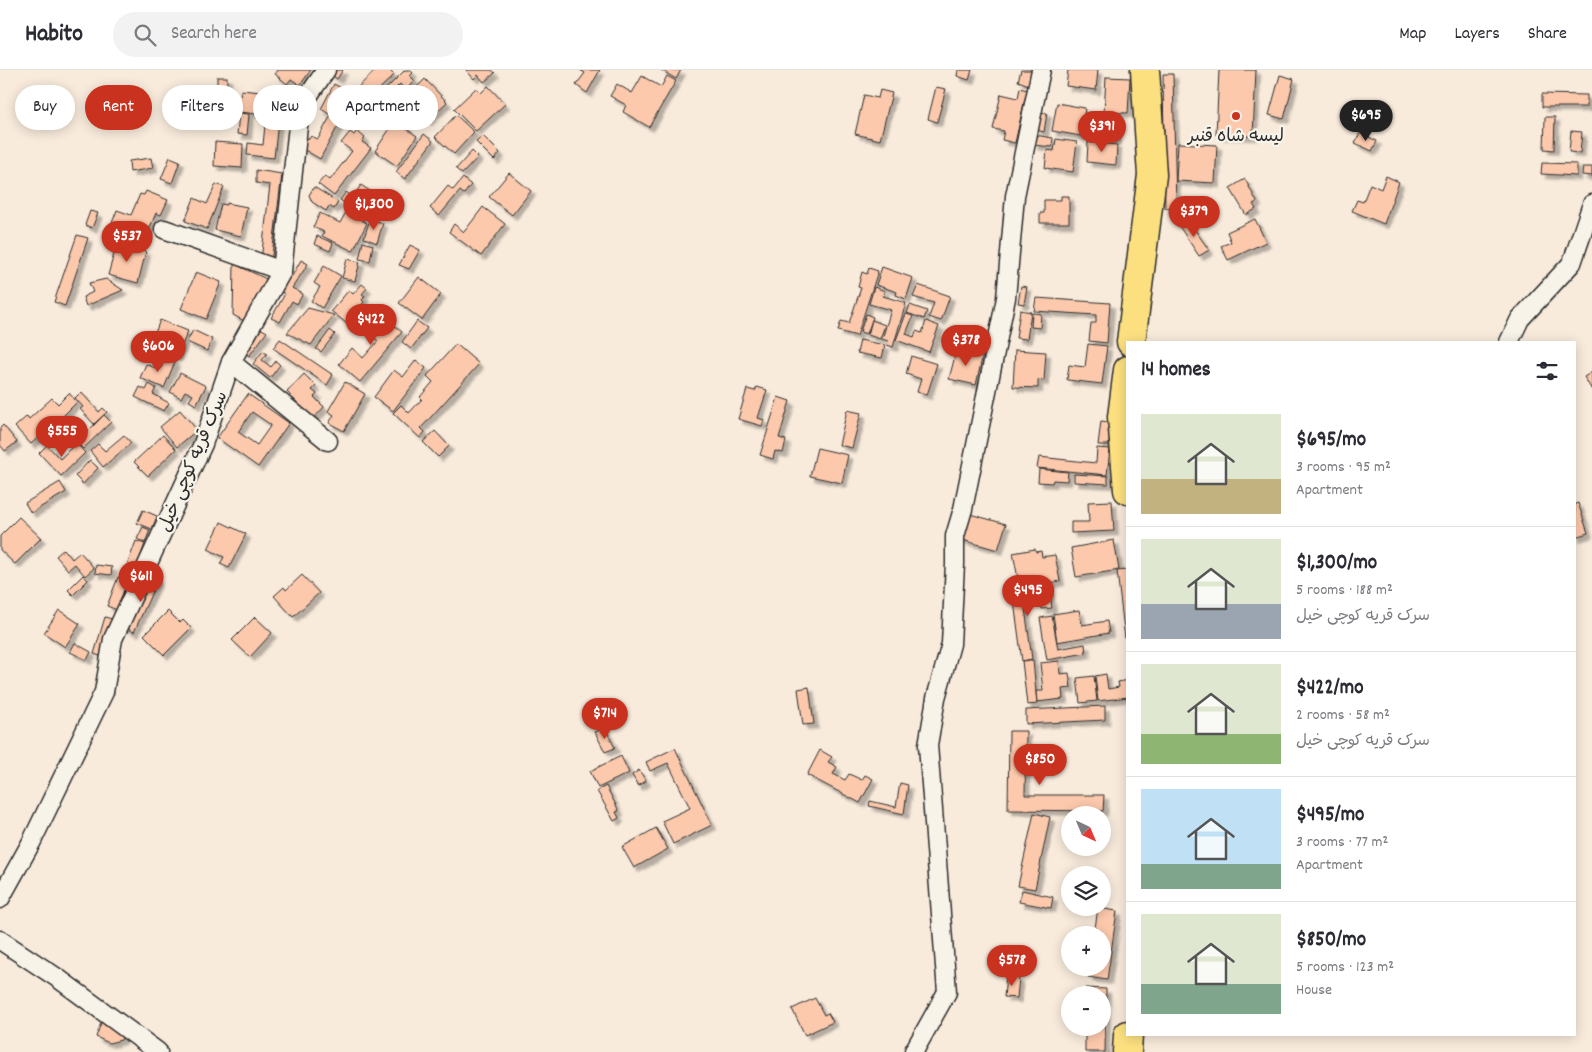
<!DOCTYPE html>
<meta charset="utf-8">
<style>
body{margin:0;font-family:Dekko,"Playpen Sans Arabic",sans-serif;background:#f2f2f3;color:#2b2b33;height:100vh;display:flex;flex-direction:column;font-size:19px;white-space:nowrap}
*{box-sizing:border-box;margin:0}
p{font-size:16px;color:#7c7c81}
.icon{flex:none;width:28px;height:28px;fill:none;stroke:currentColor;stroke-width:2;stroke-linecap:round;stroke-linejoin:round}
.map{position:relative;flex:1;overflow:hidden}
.side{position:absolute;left:1126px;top:271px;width:450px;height:695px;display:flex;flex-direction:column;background:#fff;border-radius:0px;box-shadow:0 2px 12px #0003}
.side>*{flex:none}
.top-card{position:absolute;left:15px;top:15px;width:475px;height:45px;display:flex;gap:10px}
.needle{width:32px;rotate:136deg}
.tools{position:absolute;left:1061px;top:736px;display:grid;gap:10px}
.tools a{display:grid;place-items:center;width:50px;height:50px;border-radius:50%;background:#fff;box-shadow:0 2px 12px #0003;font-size:25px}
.price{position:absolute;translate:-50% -42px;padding:0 11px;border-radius:18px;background:#c8321e;color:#fff;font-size:16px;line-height:32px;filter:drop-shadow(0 1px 2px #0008)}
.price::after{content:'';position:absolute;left:50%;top:30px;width:15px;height:11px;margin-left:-8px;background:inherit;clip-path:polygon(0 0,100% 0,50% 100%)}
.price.selected{background:#222;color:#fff}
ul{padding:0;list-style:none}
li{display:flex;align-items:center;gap:15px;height:125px;padding:0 15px}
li+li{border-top:1px solid #e1e1e2}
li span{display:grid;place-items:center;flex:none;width:140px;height:100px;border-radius:0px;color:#555}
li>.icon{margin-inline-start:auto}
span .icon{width:60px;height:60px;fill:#fffc;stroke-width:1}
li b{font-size:21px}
h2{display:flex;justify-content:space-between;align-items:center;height:60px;padding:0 15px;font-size:21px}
.chip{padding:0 18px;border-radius:22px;background:#fff;box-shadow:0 2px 12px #0003;font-size:18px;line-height:45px}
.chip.selected{background:#c8321e;color:#fff}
header{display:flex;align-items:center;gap:30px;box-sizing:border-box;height:70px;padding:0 25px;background:#fff;border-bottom:1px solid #e1e1e2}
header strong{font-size:24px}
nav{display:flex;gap:28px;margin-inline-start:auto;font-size:18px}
.search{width:350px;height:45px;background:#f2f2f3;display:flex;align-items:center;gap:12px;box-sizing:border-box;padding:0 18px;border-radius:28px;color:#7c7c81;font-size:19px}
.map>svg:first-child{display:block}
.building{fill:#fcc9ac;stroke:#2b2b2b;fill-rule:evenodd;filter:url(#shadow)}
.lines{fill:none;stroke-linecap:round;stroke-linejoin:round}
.minor-casing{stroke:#2b2b2b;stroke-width:21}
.trunk-casing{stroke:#2b2b2b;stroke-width:31}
.minor{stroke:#f7f3e8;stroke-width:18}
.trunk{stroke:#fce080;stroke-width:28}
.poi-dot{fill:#c8321e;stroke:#f7f3e8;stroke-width:2}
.labels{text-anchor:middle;stroke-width:4.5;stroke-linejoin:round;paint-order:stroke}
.poi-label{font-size:18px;fill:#2b2b2b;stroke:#f7f3e8}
.street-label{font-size:18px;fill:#2b2b2b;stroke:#f7f3e8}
</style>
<header>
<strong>Habito</strong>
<div class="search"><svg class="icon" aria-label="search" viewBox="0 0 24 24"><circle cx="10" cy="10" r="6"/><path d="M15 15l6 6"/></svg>Search here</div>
<nav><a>Map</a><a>Layers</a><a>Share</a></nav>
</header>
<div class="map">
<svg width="1592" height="982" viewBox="0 0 1592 982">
<defs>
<filter id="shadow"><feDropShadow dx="4.5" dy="4.5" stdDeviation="1" flood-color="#0004"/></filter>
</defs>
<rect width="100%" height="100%" fill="#f8ebdc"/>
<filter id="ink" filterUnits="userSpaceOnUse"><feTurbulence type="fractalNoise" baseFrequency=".02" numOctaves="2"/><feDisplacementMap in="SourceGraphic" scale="10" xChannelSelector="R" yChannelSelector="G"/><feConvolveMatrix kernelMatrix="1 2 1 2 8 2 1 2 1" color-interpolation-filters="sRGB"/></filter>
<g filter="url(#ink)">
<g class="building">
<path d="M278 0H311L300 15 291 9 287 14 275 4Z"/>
<path d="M331 0H343L337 9 329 3Z"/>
<path d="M376 0H389L394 5 367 31 356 19Z"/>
<path d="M405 0H410L413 3 410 6 415 11 405 20 400 14 390 24 402 35 391 46 375 30Z"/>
<path d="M466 0H492L495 3 484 12 478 5 474 9Z"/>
<path d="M580 0H600L587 23 576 15 585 3Z"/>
<path d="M661 0H681L676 9Z"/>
<path d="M958 0H972L969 10 957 6Z"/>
<path d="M1021 0H1033L1029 15 1018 11Z"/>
<path d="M1068 0H1098L1096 20 1066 16Z"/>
<path d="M1219 0H1256L1253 66 1216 65Z"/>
<path d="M1163 4H1173L1176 137 1165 138Z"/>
<path d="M1280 5 1294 9 1284 49 1269 45Z"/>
<path d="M642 6 661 17 667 6 676 11 649 57 623 42 626 35 610 26 617 14 632 23Z"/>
<rect x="217" y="7" width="10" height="34"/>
<path d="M1106 7 1130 8 1128 43 1104 42Z"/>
<path d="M425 9 447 32 427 51 405 29Z"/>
<path d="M334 14 358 27 344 57 339 54 320 89 298 76 302 66 309 69 311 66 318 69 331 45 321 39Z"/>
<path d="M488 16 505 34 476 61 454 39 476 18 481 23Z"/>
<path d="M936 17 946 19 937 52 928 49Z"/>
<path d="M1020 18 1027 20 1015 73 1002 70 1004 61 993 59 1001 24 1018 28Z"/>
<path d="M241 20 281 24 274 88 247 85 248 73 263 75 266 45 239 42Z"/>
<path d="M880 20 892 23 880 70 855 64 864 25 878 28Z"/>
<path d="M1542 24 1587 25V37H1542Z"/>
<path d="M1057 33 1085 38 1081 66 1052 61Z"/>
<path d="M1038 42 1047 43 1044 62 1036 60Z"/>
<path d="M239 43 249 44 247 65 237 64Z"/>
<path d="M456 45 474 62 454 84 435 67Z"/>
<path d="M1545 47H1555L1554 80 1544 79Z"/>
<path d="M395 51 417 66 397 96 375 81Z"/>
<path d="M1089 52 1118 54 1116 71 1088 69Z"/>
<path d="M357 61 365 68 362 72 371 78 334 126 318 114 325 106 330 110 352 81 341 73 350 62 354 65Z"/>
<path d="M1571 61 1582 62 1580 83 1569 82Z"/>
<path d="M1360 63 1377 71 1372 81 1355 73Z"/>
<path d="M424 64 433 71 405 109 396 102Z"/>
<path d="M1035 65 1053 68 1052 77 1033 75Z"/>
<path d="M483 66 500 83 494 90 476 72Z"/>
<path d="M1056 69 1077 72 1073 102 1045 98 1047 80 1054 81Z"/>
<path d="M215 72 243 74 242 98 214 96Z"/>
<path d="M1088 72 1117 75 1116 95 1087 92Z"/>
<path d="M1178 73 1217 75 1215 113 1176 111Z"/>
<path d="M472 81 478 87 462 104 456 99Z"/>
<path d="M170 87 180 91 172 113 161 109Z"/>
<path d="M151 88 153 98 130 102 129 91Z"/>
<path d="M1542 93 1577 94V106L1541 104Z"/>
<path d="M1583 97H1592V106L1582 105Z"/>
<path d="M256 100 282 104 271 193 261 190 270 115 256 113Z"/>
<path d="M509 103 531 121 512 145 489 127Z"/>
<path d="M1386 106 1399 112 1384 154 1352 141 1357 130 1363 132 1370 114 1381 119Z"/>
<path d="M463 108 471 115 464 124 460 121 439 146 430 138 448 116 453 120Z"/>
<path d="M1245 109 1257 132 1253 134 1256 139 1246 145 1230 118Z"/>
<path d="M216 114 224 117 207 159 185 151 194 128 207 134Z"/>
<path d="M361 115 376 125 362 145 340 130 346 122 353 127Z"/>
<path d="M314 117 338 132 334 139 329 136 326 141 312 132 309 125Z"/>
<path d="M146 121 168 130 161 145 156 143 146 167 112 153 117 140 131 145 140 124 144 125Z"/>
<path d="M1061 126H1069V153H1040V143H1044V130H1061Z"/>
<path d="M227 133 247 137 241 166 215 160 221 134 227 135Z"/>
<path d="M483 137 505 154 481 186 449 162 454 154 464 162Z"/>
<path d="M90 141 98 143 92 158 85 155Z"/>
<path d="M346 142 367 153 353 181 322 166 324 162 313 157 320 143 340 153Z"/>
<path d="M370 149 383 153 377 173 364 168Z"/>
<path d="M1255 149 1266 172 1228 190 1221 176 1231 172 1227 162Z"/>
<path d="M1188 150 1209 180 1199 186 1179 156Z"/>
<path d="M77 165 88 168 65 236 54 232Z"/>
<path d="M317 166 333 173 330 181 314 174Z"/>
<path d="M363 172 373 175 370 191 359 189Z"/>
<path d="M117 173 146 181 138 213 108 205Z"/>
<path d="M410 175 420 180 409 199 399 195Z"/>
<path d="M347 189 360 192 355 211 342 208Z"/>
<path d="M301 190 308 194 292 218 303 224 297 234 292 231 280 252 271 248 285 224 278 220 290 205 292 206Z"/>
<path d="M234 194 271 211 250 254 233 245Z"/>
<path d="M324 196 341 206 322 238 311 231 320 217 314 213Z"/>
<path d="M882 197 913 208 906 229 896 225 897 222 876 215Z"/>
<path d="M869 198 878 201 857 266 838 261 841 251 849 253 861 218 858 217 862 202 867 204Z"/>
<path d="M196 202 221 212 206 249 181 239Z"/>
<path d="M419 207 441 224 422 250 399 233Z"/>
<path d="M106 209 123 220 86 236 83 227 93 222 89 213Z"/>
<path d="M362 214 367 218 362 224 365 226 362 230 364 232 346 253 331 241 349 220 353 224Z"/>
<path d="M918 215 950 226 941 251 929 247 934 233 913 227Z"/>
<path d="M1021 216 1027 217 1024 234 1018 233Z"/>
<path d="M874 217 885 221 883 226 906 233 893 277 887 275 888 271 882 269 891 240 869 234Z"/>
<path d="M1036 228 1110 233 1107 273 1089 271 1091 253H1096V245L1034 241Z"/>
<path d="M910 235 927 241 924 249 907 243Z"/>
<path d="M308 238 334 245 311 275 287 263Z"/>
<path d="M374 239 402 262 360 312 339 294 352 278 363 288 378 271 360 256Z"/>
<path d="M1020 240 1031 242 1027 269 1016 268Z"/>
<path d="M1032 243 1041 244 1040 258 1031 257Z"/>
<path d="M866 244 873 247 867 264 860 262Z"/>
<path d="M906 244 913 246 906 264 914 267 916 261 922 263 926 251 939 256 929 282 896 270Z"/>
<path d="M160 250 188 261 177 287 150 276Z"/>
<path d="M872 250 885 255 880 269 868 265Z"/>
<path d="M417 251 427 258 411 279 402 272Z"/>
<path d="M260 258 267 262 249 286 243 281Z"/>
<path d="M193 260 212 269 207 281 187 272Z"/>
<path d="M330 260 335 264 321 282 316 279Z"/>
<path d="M280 269 333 305 327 315 273 278Z"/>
<path d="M860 270 885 275 882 288 857 283Z"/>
<path d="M456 274 479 294 421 358 425 362 420 368 393 343 401 335 409 343 422 329 420 327 433 312 427 306Z"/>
<path d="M1088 274 1107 276 1102 314 1067 310 1069 295 1085 297Z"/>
<path d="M957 278 983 284 976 315 949 309Z"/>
<path d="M1015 280 1046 282 1044 311 1038 310V318L1013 317Z"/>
<path d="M263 281 267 284 262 290 271 297 276 291 280 295 270 308 253 294Z"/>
<path d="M911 286 937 294 927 325 917 322 921 309 906 304Z"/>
<path d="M166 287 175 292 164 318 140 308 146 294 160 300Z"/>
<path d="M416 290 426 298 393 341 374 327 394 300 403 307Z"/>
<path d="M1592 302V320L1584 307Z"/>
<path d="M180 303 206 316 196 335 189 331 193 325 185 321 181 328 170 322Z"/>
<path d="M304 304 316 316 312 320 317 324 314 327 324 337 313 349 287 322Z"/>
<path d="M345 312 365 324 344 361 329 353 334 345 328 341Z"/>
<path d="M149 314 156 318 153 324 169 333 164 341 135 327 140 317 146 320Z"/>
<path d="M757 317 767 320 758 348 764 350 762 356 738 349 747 319 755 321Z"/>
<path d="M81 322 99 342 103 338 107 342 94 354 80 339 83 337 75 328Z"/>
<path d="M69 323 77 332 48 361 47 359 31 374 15 357 27 346 29 349 52 328 58 334Z"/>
<path d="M248 324 289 353 258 397 217 368ZM252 342 271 355 257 375 238 362Z"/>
<path d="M778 327 790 331 779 368 786 370 783 383 775 381 773 389 760 385Z"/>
<path d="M180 340 197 360 177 377 160 357Z"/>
<path d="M847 340 861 343 852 378 839 375Z"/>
<path d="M104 345 111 352 83 379 72 368 79 361 83 366Z"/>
<path d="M1101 351 1110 352 1109 375H1098Z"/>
<path d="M3 355 17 372 5 381 0 375V358Z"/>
<path d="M435 361 449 376 438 387 423 372Z"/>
<path d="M124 365 131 373 103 397 90 381 98 374 105 381Z"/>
<path d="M163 365 176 379 148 406 134 392Z"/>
<path d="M76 373 85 383 61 406 39 383 47 375 60 389Z"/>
<path d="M817 378 848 385 842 413 810 406Z"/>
<path d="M1097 378 1110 379 1107 405 1037 398 1039 387 1096 393Z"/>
<path d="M90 390 98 398 83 414 75 406Z"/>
<path d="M1039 399 1068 402 1067 411 1053 410 1052 413 1038 412Z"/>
<path d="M1074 404 1108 406V414L1074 412Z"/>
<path d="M60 412 66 422 31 443 25 433Z"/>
<path d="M1112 431 1114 461 1071 463V452H1089L1088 432Z"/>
<path d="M1578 433 1588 463 1575 467V434Z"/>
<path d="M143 440 157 446 152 459 137 453Z"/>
<path d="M966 443 1006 454 998 480 959 469Z"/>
<path d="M19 447 41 468 15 494 0 480V466Z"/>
<path d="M221 452 246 464 229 498 220 494 224 487 208 479Z"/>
<path d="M143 457 150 460 145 473 137 469Z"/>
<path d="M1114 470 1119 500 1076 507 1071 478Z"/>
<path d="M136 471 145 474 127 522 124 520 117 540 107 536 118 507 122 509Z"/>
<path d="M64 479 72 489 80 482 94 498 85 506 75 494 68 500 56 486Z"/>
<path d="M1035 479 1036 482 1041 481 1042 487 1055 485 1060 511 1020 519 1013 483Z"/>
<path d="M96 495 112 497 111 505 95 503Z"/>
<path d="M1127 500 1128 568 1125 569 1117 501Z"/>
<path d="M83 505 88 510 73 525 68 520Z"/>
<path d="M148 505 158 509 134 562 124 557Z"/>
<path d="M302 505 319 523 293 547 274 526 284 517 286 520Z"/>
<path d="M1049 519 1052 538 1042 539 1040 529 1024 531 1032 589 1022 591 1013 524Z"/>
<path d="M59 540 80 554 65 577 44 563Z"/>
<path d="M1079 540 1082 555 1107 551 1109 563 1057 572 1053 544Z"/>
<path d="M168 541 180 553 183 550 191 558 164 585 144 565Z"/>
<path d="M1052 546 1058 579 1085 574 1086 583 1047 590 1040 548Z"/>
<path d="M105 547 115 550 103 587 94 584Z"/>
<path d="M255 547 272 563 250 587 232 570Z"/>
<path d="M75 573 91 582 87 590 70 582Z"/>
<path d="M1033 590 1037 634 1027 635 1022 591Z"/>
<path d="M1059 591 1060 604 1069 603 1071 618 1062 619 1063 629 1037 632 1036 621H1043L1040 593Z"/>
<path d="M1106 604 1108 619 1119 617 1118 612 1128 610V627L1098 631 1095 606Z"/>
<path d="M1094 606 1097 631 1080 633 1077 608Z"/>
<path d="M809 617 814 654 803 655 798 619Z"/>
<path d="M1105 636V650L1026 654V640Z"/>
<path d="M605 658 615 678 605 682 595 662Z"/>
<path d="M1009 661H1026L1025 725H1104L1103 741 1008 740Z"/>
<path d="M675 678 712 755 673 774 662 751 690 738 668 693 650 701 646 692Z"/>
<path d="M820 680 832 687 828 692 837 697 833 704 845 710 849 704 862 710 865 705 873 709 860 733 807 705Z"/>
<path d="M621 686 629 703 598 718 590 701Z"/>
<path d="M639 700 646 711 638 716 632 705Z"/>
<path d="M900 713 908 715 904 744 869 736 870 731 896 737Z"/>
<path d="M606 716 619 741 616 742 619 748 614 751 597 721Z"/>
<path d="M1034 743 1050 747 1035 819 1018 816Z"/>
<path d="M656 758 668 779 634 798 622 777Z"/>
<path d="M1022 820 1053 827 1051 838 1019 832Z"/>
<path d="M1098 838 1117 841 1107 910 1088 907 1090 898H1102V865H1094Z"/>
<path d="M1006 906 1019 907 1017 928 1004 927Z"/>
<path d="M1086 918 1106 919 1105 982H1085V958H1102V925H1086Z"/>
<path d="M815 928 824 945 828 943 833 952 805 965 792 939Z"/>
<path d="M102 950 126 960 121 970 109 973 96 967Z"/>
</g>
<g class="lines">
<g class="minor-casing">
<g id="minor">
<path d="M164 159 282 201"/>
<path d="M1509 272 1520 249 1572 193 1592 134"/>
<path d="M231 292 328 371"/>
<path d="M0 829 31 773 104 622 113 569 203 374 231 292 282 201 300 38 326 0"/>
<path d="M0 870 59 909 158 982"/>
<path d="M914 981 947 922 928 675 936 628 951 574 955 494V466L963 439 1006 228 1015 126 1041 0"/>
</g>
</g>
<g class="trunk-casing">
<g id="trunk">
<path d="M1131 272 1152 105 1145 0"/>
<path d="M1128 300 1122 347 1128 420"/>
<path d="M1127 982 1128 965"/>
</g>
</g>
<use href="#minor" class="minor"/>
<use href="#trunk" class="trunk"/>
</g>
</g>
<circle class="poi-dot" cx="1236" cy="46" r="5"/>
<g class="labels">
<g class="poi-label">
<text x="1236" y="71">لیسه شاه قنبر</text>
</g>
<g class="street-label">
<text transform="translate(192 391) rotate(-67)" y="6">سرک قریه کوچی خیل</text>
</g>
</g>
</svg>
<div class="tools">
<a><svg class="needle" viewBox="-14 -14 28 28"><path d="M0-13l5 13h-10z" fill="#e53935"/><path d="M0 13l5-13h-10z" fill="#7c7c81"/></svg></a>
<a><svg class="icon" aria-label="layers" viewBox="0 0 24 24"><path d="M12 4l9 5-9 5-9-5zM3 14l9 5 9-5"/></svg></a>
<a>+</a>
<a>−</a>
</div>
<b class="price selected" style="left:1366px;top:72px">$695</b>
<b class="price" style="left:1102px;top:83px">$391</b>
<b class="price" style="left:374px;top:161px">$1,300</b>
<b class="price" style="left:1194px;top:168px">$379</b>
<b class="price" style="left:127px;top:193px">$537</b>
<b class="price" style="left:371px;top:276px">$422</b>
<b class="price" style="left:966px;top:297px">$378</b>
<b class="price" style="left:158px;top:303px">$606</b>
<b class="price" style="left:62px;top:388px">$555</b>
<b class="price" style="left:141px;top:533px">$611</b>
<b class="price" style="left:1028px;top:547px">$495</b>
<b class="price" style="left:605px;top:670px">$714</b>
<b class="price" style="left:1040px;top:716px">$850</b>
<b class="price" style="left:1012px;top:917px">$578</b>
<div class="top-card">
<a class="chip">Buy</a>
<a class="chip selected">Rent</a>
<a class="chip">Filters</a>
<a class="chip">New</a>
<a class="chip">Apartment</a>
</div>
<section class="side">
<h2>14 homes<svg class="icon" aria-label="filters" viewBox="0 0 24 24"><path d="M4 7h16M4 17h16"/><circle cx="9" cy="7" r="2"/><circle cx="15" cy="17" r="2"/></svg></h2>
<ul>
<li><span style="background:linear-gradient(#dfe7d0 65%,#c2b280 0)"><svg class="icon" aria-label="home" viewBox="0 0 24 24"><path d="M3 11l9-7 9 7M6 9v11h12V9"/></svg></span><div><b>$695/mo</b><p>3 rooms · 95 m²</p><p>Apartment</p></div></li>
<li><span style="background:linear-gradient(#dfe7d0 65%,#9aa5b1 0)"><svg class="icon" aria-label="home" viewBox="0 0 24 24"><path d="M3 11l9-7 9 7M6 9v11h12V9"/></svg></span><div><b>$1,300/mo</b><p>5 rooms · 188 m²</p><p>سرک قریه کوچی خیل</p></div></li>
<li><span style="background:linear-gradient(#dfe7d0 70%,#8fb573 0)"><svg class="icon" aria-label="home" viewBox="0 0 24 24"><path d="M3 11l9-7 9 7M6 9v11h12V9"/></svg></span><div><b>$422/mo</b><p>2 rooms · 58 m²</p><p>سرک قریه کوچی خیل</p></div></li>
<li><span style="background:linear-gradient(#bfe0f5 75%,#7fa58c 0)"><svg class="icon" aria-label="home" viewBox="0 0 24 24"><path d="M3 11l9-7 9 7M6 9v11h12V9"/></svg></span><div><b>$495/mo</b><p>3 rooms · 77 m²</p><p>Apartment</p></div></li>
<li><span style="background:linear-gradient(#dfe7d0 70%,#7fa58c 0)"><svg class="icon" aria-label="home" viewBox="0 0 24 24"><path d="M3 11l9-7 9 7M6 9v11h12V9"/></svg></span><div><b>$850/mo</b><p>5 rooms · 123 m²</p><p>House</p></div></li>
</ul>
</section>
</div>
